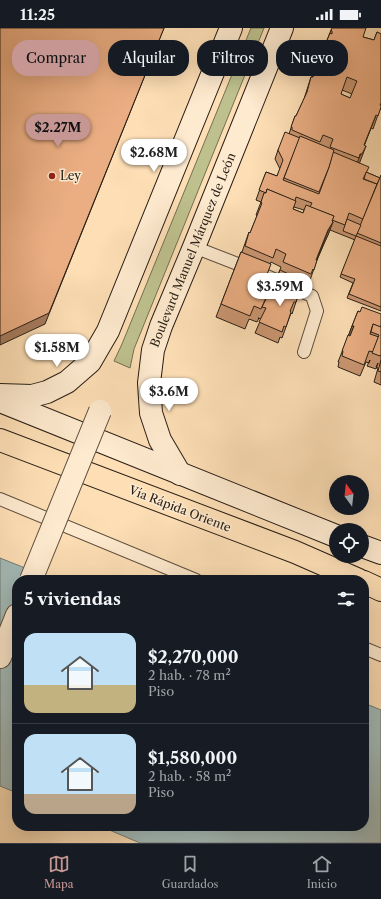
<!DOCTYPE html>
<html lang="es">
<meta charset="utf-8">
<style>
body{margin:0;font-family:"Libre Caslon Text",serif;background:#242831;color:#f1f3f6;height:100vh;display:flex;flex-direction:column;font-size:15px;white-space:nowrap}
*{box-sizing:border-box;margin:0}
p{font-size:13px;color:#9ea1a6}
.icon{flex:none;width:22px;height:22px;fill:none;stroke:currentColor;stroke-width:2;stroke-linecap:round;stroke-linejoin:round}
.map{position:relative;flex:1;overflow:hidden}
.sheet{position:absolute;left:12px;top:547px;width:357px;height:256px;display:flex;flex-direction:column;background:#171b24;border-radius:16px;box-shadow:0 4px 16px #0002}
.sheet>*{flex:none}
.hud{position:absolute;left:12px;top:12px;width:357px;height:36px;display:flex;gap:8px}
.needle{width:26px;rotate:345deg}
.tools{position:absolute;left:329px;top:447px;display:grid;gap:8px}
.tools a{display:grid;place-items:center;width:40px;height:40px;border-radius:50%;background:#171b24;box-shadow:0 4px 16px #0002;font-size:20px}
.price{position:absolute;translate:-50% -34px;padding:0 9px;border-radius:14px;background:#fff;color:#222;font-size:13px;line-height:26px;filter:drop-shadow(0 1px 2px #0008)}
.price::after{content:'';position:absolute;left:50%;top:24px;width:12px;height:9px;margin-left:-6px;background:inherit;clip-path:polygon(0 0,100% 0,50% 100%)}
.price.active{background:#c59692;color:#111}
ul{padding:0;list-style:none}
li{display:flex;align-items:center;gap:12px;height:100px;padding:0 12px}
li+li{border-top:1px solid #363941}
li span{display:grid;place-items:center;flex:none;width:112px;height:80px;border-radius:12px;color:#555}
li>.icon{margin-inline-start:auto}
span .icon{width:48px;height:48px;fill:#fffc;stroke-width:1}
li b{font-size:17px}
h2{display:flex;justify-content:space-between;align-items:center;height:48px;padding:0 12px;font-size:17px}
.tag{padding:0 14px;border-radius:16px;background:#171b24;box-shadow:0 4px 16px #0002;font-size:14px;line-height:36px}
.tag.active{background:#c59692;color:#111}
.status{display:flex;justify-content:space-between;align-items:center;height:28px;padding:0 20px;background:#171b24;direction:ltr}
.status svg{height:11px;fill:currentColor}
.menu{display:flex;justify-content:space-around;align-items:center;height:56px;border-top:1px solid #363941;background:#171b24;font-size:11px;color:#9ea1a6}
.menu a{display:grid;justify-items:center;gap:2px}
.menu .active{color:#c59692}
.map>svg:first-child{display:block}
.green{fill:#bec18e;stroke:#727052}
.water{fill:#a3bab7;stroke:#717c76}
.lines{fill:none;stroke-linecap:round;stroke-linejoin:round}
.lane-casing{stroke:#5c4e3d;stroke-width:14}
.street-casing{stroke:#5c4e3d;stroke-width:24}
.secondary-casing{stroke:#271e15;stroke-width:24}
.highway-casing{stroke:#271e15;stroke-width:24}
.lane{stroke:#feeacf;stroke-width:12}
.street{stroke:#feeacf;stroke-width:22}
.secondary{stroke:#feeacf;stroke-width:22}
.highway{stroke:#fddeb5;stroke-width:22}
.street-bridge-casing{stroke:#5c4e3d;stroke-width:24;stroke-linecap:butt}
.street-bridge{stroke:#feeacf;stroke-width:22}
.wall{fill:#ca9671;stroke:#271e15;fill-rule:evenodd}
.shaded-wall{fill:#a47a5c;stroke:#271e15}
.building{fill:#ebae83;stroke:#271e15;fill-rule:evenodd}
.poi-dot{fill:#8f2418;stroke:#feeacf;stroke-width:1.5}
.labels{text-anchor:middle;stroke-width:3;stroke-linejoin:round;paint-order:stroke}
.poi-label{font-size:12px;fill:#271e15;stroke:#feeacf;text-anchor:start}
.street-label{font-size:12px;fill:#271e15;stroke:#feeacf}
</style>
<div class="status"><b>11:25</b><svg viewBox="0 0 49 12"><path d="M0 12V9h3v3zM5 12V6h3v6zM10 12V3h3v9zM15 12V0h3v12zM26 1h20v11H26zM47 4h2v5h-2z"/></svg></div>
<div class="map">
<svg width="381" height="815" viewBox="0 0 381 815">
<rect width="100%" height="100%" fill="#fddeb5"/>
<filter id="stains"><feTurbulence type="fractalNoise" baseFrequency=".005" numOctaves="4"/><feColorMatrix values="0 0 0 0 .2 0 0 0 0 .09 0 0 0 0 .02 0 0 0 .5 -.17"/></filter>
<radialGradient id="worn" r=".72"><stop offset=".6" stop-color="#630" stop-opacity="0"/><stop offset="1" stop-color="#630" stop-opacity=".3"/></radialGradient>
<path class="green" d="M251 0H264L134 321 130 340 114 333 122 316Z"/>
<g class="water">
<path d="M0 530 55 552H17V765L0 758Z"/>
<path d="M364 675 381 682V815H140L100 798H364Z"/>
</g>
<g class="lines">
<g class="lane-casing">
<g id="lane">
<path d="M194 219 253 242 312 268 317 283 304 324"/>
<path d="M0 471 196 552"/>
<path d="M364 620 381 627"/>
</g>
</g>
<g class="street-casing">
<path id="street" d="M0 629 17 587"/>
</g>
<g class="secondary-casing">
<g id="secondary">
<path d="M0 367 32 368 47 364 67 354 90 334 108 303 231 0"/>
<path d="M0 373 336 508"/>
<path d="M180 446 160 412 151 385 149 355 153 322 161 298 194 219 282 0"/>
<path d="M362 518 381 525"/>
</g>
</g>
<g class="highway-casing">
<g id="highway">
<path d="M0 412 295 524 359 552"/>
<path d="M364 554 381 562"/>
</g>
</g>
<use href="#lane" class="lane"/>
<use href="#street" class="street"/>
<use href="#secondary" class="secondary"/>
<use href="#highway" class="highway"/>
<g class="street-bridge-casing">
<path id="street-bridge" d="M31 552 100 383"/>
</g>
<use href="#street-bridge" class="street-bridge"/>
</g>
<g class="wall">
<path d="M331 2 363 9 374 12 377 4 381 6V82L380 81 373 101 371 100 364 117 359 135 366 144 380 150 381 147V283L347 270 353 255 340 249 355 212 330 202 317 232 309 255 308 254 306 259 301 257 300 259H301L292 286 291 285 282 310 280 309 278 315 255 305 261 291 258 290H259L257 294 249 291 245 301 216 289 241 224H242L249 204 250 205 257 188 256 187 261 174 256 172 266 144 277 148 280 141 275 131 278 122 289 106 295 88H296L304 71 311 49H312L326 15ZM342 62 352 66 350 70 341 66ZM294 179 304 182 303 185 293 181ZM271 234 281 239 276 252 266 249Z"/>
<path d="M358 283 381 298V357L374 354 378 340 376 339 378 335 376 341 367 338 370 332 369 335 366 334 360 348 338 339 339 334H338Z"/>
</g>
<g class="shaded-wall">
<path d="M164 0 45 296 0 317V308Z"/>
<path d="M376 87 361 126 366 118 358 139 354 143Z"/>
<path d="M334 188 330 199 333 194 328 207 324 215 313 241Z"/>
<path d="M352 298H354L350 309H348Z"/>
</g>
<g class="building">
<path d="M0 0H164L49 285 0 308Z"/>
<path d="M332 0H366L363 9 374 12 377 4 381 6V75L380 77 381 78V79L378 88 376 87 364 117 366 118 362 126H360L359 130 330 119 333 111 323 107 320 114 292 102V99H291L295 88H296L307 64 311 49H313L317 41H315L319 30 321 31 323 27H321L330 5 332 6V3L331 2ZM347 49 357 53 350 70 341 66Z"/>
<path d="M285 104 300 110 283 152 319 166 329 139 333 124 369 139 363 151 377 156 363 191 349 185 345 197 332 192 334 188 310 179 312 175 296 169 295 173 267 161 266 165 259 162 266 144 277 148 283 132 278 122Z"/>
<path d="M300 108 334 122 329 139 319 164 284 150Z"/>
<path d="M366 144 380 150 377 156 364 151Z"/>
<path d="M381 147V215L357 205Z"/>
<path d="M267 161 296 173 293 181 303 185 306 177 334 188 332 193 333 194 328 202 316 232H317L314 242 313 241 311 246 283 234 286 226 276 221 273 230 245 218 249 204 250 205 262 175 261 174 264 165H266Z"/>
<path d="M347 191 361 197 356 208 343 203Z"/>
<path d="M356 208 381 218V279L349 266 355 251 341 246Z"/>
<path d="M241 224 271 236 266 249 276 252 280 242 299 251 297 257 289 254 284 266 274 261 273 262 270 261 261 281 254 278 250 288 221 276Z"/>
<path d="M298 253 302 254 300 259H301L296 274H294L290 283 291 284 286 299 284 298 282 304 259 294 266 280 262 279 270 263 272 264 273 263 283 268 288 256 296 259Z"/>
<path d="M362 279 381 286V298H380L379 299 373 296 370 306 379 309 373 324 369 323 364 337 342 328 343 323H342L348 307 350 308 354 298H352L358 283 360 284Z"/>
<path d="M373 296 381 299V327L380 328 372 325 379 307 371 304Z"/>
<path d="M381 332V344L378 343Z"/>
</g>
<circle class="poi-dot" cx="52" cy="148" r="4"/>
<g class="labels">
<g class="poi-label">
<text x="60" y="152">Ley</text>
</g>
<g class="street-label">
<text transform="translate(193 222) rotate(-68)" y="4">Boulevard Manuel Márquez de León</text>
<text transform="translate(180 481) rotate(21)" y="4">Vía Rápida Oriente</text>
</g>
</g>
<rect width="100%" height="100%" filter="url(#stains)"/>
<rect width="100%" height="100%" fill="url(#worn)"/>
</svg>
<div class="tools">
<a><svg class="needle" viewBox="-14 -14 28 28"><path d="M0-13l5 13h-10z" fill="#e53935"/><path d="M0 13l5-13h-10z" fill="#9ea1a6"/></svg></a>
<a><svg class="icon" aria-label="locate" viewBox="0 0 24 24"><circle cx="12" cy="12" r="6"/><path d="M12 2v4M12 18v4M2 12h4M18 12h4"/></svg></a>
</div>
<b class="price active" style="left:58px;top:120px">$2.27M</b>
<b class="price" style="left:154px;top:145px">$2.68M</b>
<b class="price" style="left:280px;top:279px">$3.59M</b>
<b class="price" style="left:57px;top:340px">$1.58M</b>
<b class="price" style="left:169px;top:384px">$3.6M</b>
<div class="hud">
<a class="tag active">Comprar</a>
<a class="tag">Alquilar</a>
<a class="tag">Filtros</a>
<a class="tag">Nuevo</a>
</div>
<section class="sheet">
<h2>5 viviendas<svg class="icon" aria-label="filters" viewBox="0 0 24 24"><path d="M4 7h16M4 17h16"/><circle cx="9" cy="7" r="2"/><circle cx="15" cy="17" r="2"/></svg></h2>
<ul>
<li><span style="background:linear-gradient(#bfe0f5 65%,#c2b280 0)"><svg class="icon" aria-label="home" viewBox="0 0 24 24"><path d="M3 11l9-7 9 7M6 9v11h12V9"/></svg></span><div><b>$2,270,000</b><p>2 hab. · 78 m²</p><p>Piso</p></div></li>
<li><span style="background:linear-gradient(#bfe0f5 75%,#b9a48a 0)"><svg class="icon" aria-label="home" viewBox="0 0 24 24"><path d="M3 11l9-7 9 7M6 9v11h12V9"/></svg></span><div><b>$1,580,000</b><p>2 hab. · 58 m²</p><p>Piso</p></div></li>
</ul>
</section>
</div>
<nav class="menu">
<a class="active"><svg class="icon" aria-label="map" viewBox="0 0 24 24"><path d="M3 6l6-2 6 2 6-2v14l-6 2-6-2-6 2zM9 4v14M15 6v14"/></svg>Mapa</a>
<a><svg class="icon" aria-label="saved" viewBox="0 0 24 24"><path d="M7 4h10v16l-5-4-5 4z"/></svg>Guardados</a>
<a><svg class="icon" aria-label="home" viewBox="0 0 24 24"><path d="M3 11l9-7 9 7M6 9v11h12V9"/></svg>Inicio</a>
</nav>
